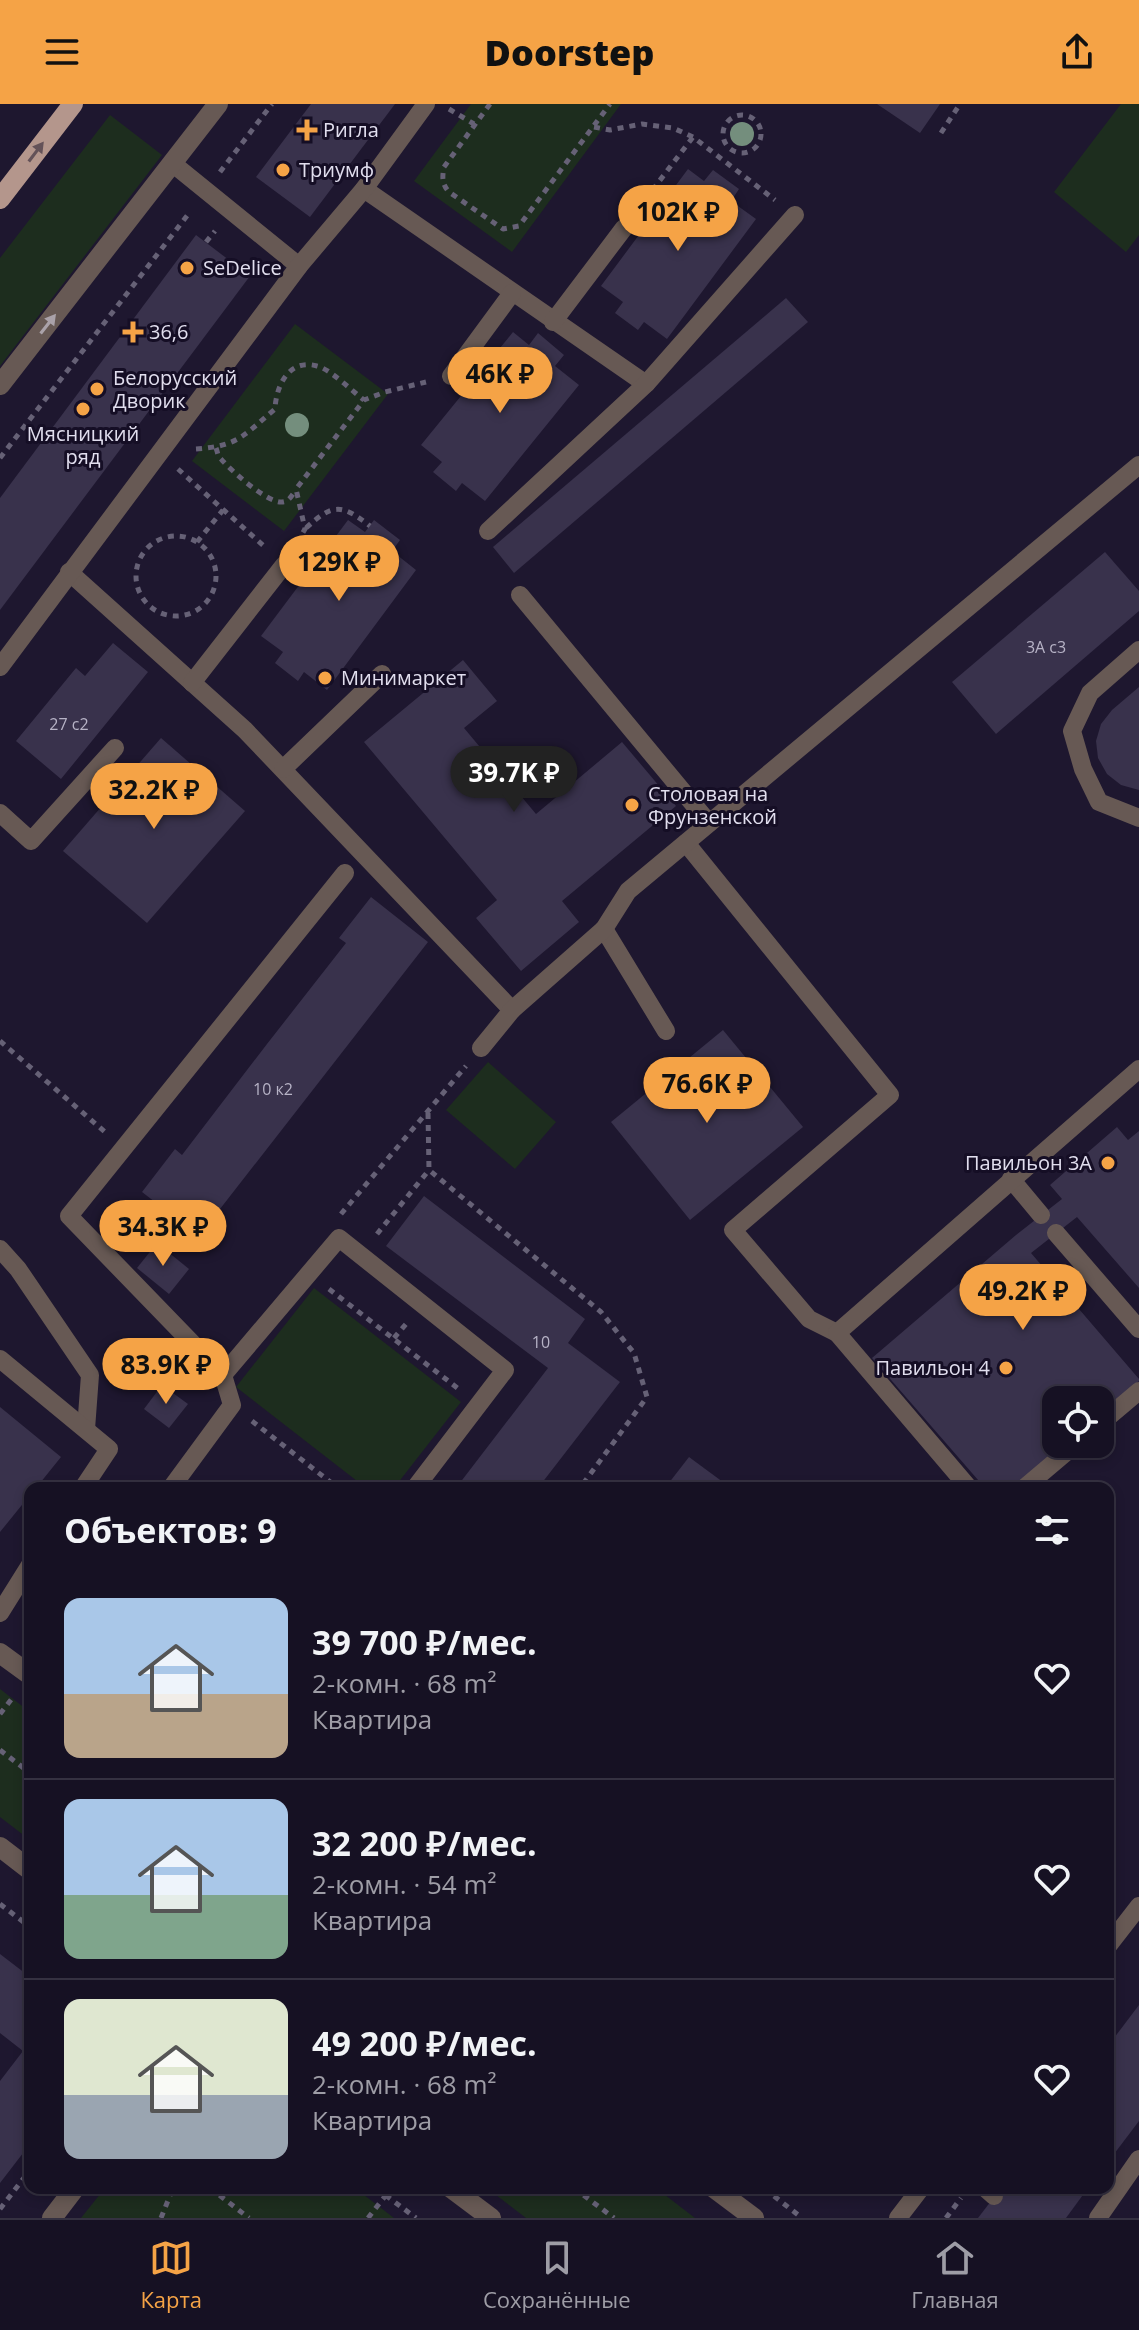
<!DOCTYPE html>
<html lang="ru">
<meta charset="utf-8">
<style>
body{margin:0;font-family:"Open Sans",sans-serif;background:#231f30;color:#f1f3f6;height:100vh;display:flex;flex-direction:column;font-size:30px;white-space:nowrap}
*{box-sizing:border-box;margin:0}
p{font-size:26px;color:#9e9da6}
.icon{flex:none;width:44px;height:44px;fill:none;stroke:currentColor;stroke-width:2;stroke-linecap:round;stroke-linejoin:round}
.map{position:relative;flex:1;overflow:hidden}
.sheet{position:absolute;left:24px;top:1378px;width:1090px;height:712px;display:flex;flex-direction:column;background:#161123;border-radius:16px;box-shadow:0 4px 12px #0003,0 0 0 2px #353141}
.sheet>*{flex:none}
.controls{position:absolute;left:1042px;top:1282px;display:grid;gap:16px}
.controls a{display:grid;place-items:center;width:72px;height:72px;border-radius:16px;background:#161123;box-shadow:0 4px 12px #0003,0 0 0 2px #353141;font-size:40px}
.price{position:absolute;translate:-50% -68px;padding:0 18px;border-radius:28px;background:#f5a346;color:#111;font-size:26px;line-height:52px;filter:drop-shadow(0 2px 4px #0008)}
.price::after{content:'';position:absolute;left:50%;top:48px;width:24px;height:18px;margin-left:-12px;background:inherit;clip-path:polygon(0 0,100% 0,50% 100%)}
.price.on{background:#222;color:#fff}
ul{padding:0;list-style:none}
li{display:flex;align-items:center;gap:24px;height:200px;padding:0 40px}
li+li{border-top:2px solid #353141}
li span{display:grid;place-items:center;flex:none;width:224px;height:160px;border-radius:16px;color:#555}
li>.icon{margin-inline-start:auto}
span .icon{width:96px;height:96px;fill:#fffc;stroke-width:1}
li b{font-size:34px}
h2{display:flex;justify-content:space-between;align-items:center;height:96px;padding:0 40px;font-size:34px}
header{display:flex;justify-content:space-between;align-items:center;height:104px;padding:0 40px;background:#f5a346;color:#111;font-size:36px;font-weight:800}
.menu{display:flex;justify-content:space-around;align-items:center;height:112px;border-top:2px solid #353141;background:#161123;font-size:22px;color:#9e9da6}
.menu a{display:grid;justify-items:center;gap:4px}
.menu .on{color:#f5a346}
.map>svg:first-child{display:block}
.green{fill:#1d2d1e}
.building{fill:#39324c}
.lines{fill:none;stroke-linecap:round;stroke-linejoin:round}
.path{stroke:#666176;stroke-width:5;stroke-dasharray:6 6;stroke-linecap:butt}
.service{stroke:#675954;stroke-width:18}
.minor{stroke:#675954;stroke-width:20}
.tertiary{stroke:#675954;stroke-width:20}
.primary{stroke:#b4968c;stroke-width:20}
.tree{fill:#748e7d}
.oneway{fill:#645258}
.oneway2{fill:#aaa2a9}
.poi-dot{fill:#f5a346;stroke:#150e25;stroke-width:3}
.labels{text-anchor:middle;stroke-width:6;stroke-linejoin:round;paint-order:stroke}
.number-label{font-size:16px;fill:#b7b3c6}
.poi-label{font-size:20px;fill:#e1deee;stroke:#150e25;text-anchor:start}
</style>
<header><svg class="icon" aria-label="menu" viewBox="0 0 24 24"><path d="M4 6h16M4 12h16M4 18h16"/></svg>Doorstep<svg class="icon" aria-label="share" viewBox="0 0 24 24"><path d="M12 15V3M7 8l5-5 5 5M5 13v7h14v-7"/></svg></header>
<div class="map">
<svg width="1139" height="2114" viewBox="0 0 1139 2114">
<rect width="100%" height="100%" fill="#1e172f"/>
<g class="green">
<path d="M471 0H621L512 148 414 77Z"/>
<path d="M1121 0H1139V131L1126 148 1054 88Z"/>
<path d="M110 11 162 51 0 262V154Z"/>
<path d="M295 220 388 290 284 427 192 357Z"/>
<path d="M488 958 556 1018 515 1065 446 1006Z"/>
<path d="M314 1184 461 1298 394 1384H366L236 1283Z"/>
<path d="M0 1585 30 1608V1736L0 1713Z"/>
<path d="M105 2084H355L394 2114H81Z"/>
<path d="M487 2084H656L695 2114H526Z"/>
</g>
<g class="building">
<path d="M311 0H395L310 113 256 73Z"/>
<path d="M877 0H940L920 29Z"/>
<path d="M688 65 704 77 713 66 739 85 731 97 756 115 667 235 644 218 638 226 615 209 623 198 601 182Z"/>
<path d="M196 131 250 172 0 506V394Z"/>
<path d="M786 194 808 218 514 469 493 443Z"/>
<path d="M513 228 529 241 538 229 564 251 555 262 579 281 485 397 462 379 456 387 433 368 442 358 421 341Z"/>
<path d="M348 416 365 428 374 416 400 436 392 447 416 466 327 586 304 568 298 577 275 559 283 548 261 532Z"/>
<path d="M1105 448 1139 487V507L996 630 952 578Z"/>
<path d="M113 539 148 568 61 675 16 637 76 564 85 572Z"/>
<path d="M463 556 497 597 464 624 536 710 622 638 676 702 562 797 579 818 521 867 476 814 497 796 364 638Z"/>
<path d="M1139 583V686L1121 681 1107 670 1098 654 1096 637 1101 620 1112 606Z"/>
<path d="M161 634 245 707 147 819 63 747Z"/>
<path d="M371 793 428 838 199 1132 142 1088 175 1045 182 1051 267 940 346 839 339 834Z"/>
<path d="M723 926 803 1023 690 1116 611 1018Z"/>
<path d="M1117 1023 1128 1036 1139 1027V1184L1077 1113 1031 1149 1139 1275V1277L1100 1310V1296H1056V1340H1065L1014 1384H985L872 1254 1016 1131 1062 1095 1050 1081Z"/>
<path d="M424 1092 585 1215 568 1239 620 1278 538 1384H456L548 1264 386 1142Z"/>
<path d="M157 1139 189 1165 169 1190 137 1164Z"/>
<path d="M162 1281 188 1300 169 1324 144 1305Z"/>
<path d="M0 1303 61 1353 36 1384H30V1391L0 1428Z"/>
<path d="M689 1353 731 1384H665Z"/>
<path d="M0 1850 30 1873V2040L0 2079V1977L23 1947 0 1929Z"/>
<path d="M1139 1901V2017L1108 2058V1942Z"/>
<path d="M1001 2084H1088L1066 2114H978Z"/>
</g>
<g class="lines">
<g class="path">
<path d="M490 0 444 63C442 74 442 80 449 88L503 125 519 122 610 0"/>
<path d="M449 5 474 20"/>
<circle cx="742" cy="30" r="19"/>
<path d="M594 23 610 26 642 20 673 24 693 33 775 96"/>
<path d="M941 29 960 0"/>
<path d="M220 68 272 0"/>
<path d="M638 105 693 33"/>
<path d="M206 138 215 127"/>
<path d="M216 344C218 349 217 351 221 355 230 366 269 400 282 398 289 398 292 391 296 386"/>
<path d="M196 345C239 342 244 331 275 305 276 282 289 254 317 262 330 265 352 287 364 296"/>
<path d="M0 354 190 108"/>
<path d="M178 365 266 444"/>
<path d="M306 424C333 399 342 400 370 422"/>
<circle cx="176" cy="472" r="40"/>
<path d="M197 438 223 406"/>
<path d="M297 439 305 425 296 385 364 296 385 288 426 278"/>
<path d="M0 937 105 1028"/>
<path d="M428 1009 429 1066 601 1208 634 1249 647 1293 580 1384"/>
<path d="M341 1110 466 962"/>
<path d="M377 1130 429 1066"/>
<path d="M329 1185 460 1286"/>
<path d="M394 1234 406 1220"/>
<path d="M252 1317 338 1384"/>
<path d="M0 1610 14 1592"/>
<path d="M0 1646 30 1669"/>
<path d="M0 1800 30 1823"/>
<path d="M210 2084 249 2114"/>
<path d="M376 2084 416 2114"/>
<path d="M574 2084 614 2114"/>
<path d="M774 2092 802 2114"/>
<path d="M0 2105 30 2066"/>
<path d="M161 2114 173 2084"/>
<path d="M368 2114 386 2091"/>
<path d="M946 2114 961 2094"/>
</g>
<g class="service">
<path d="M172 59 299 162"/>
<path d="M364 85 646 280"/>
<path d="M553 218 624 124"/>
<path d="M451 272 512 189"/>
<path d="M488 427 646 280 795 111"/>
<path d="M69 468 245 626 512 906"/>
<path d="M520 491 709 719"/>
<path d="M1139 546 1090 589 1072 627 1083 665 1099 698 1139 714"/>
<path d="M0 563 299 162 364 85 426 0"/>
<path d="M192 579 284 461"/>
<path d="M283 665 382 570"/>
<path d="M0 709 31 737 115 644"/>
<path d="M686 739 890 991 733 1126 809 1215 837 1229"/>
<path d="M604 825 666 927"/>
<path d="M481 944 512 906 604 825 628 787 1139 361"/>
<path d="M1011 1075 1041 1111"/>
<path d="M1056 1129 1139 1225"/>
<path d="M0 1145 18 1165 90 1271 86 1325"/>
<path d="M0 1255 109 1345 83 1384"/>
<path d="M223 1271 69 1112 345 769"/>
<path d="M1100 1320 1139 1287"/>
<path d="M171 1384 232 1301 223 1271 339 1134 505 1266 415 1384"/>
<path d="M969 1384 837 1229 1139 965"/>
<path d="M1024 1384 1076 1340"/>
<path d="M0 1509 30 1461"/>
<path d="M1108 1842 1139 1802"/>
<path d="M985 2084 994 2092"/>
<path d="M898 2114 921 2084"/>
<path d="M1098 2114 1139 2055"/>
</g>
<g class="minor">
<path d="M0 1549 30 1571"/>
<path d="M0 1743 30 1766"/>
<path d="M451 2084 491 2114"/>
<path d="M714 2084 754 2114"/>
<path d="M52 2114 75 2084"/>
</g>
<path class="tertiary" d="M0 281 218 0"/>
<path class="primary" d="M0 95 73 0"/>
</g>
<g class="tree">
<circle cx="742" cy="30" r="12"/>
<circle cx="297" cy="321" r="12"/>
</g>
<defs><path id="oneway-solid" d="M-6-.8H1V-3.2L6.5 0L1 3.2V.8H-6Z" transform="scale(2)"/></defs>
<use class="oneway" href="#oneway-solid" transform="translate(36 48) rotate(-53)"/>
<use class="oneway2" href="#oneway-solid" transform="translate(48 220) rotate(-52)"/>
<g class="poi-dot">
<path d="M303 14h8v8h8v8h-8v8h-8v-8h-8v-8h8z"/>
<circle cx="283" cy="66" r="8"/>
<circle cx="187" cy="164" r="8"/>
<path d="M129 216h8v8h8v8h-8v8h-8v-8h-8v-8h8z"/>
<circle cx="97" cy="285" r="8"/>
<circle cx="83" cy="305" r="8"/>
<circle cx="325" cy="574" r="8"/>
<circle cx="632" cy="701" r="8"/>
<circle cx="1108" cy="1059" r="8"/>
<circle cx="1006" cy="1264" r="8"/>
</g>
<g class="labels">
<g class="number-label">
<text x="1046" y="549">3А с3</text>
<text x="69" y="626">27 с2</text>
<text x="273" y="991">10 к2</text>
<text x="541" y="1244">10</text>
</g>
<g class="poi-label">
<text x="323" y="33">Ригла</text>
<text x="299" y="73">Триумф</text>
<text x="203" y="171">SeDelice</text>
<text x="149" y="235">36,6</text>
<text x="113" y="281">Белорусский<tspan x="113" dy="23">Дворик</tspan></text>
<text x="83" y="337" text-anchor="middle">Мясницкий<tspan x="83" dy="23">ряд</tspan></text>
<text x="341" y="581">Минимаркет</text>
<text x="648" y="697">Столовая на<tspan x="648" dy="23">Фрунзенской</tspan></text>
<text x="1092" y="1066" text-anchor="end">Павильон 3А</text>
<text x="990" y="1271" text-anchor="end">Павильон 4</text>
</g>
</g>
</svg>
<div class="controls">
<a><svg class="icon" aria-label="locate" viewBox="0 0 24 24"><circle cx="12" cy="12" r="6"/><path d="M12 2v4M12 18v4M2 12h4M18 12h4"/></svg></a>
</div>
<b class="price" style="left:678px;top:149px">102K ₽</b>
<b class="price" style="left:500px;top:311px">46K ₽</b>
<b class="price" style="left:339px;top:499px">129K ₽</b>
<b class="price on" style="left:514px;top:710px">39.7K ₽</b>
<b class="price" style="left:154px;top:727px">32.2K ₽</b>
<b class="price" style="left:707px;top:1021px">76.6K ₽</b>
<b class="price" style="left:163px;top:1164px">34.3K ₽</b>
<b class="price" style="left:1023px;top:1228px">49.2K ₽</b>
<b class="price" style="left:166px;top:1302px">83.9K ₽</b>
<section class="sheet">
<h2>Объектов: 9<svg class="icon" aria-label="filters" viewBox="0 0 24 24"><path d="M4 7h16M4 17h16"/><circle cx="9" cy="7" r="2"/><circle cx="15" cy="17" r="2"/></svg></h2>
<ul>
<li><span style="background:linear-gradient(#a9c7e8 60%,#b9a48a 0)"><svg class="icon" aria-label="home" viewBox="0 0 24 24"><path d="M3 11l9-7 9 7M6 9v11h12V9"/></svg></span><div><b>39 700 ₽/мес.</b><p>2-комн. · 68 m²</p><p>Квартира</p></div><svg class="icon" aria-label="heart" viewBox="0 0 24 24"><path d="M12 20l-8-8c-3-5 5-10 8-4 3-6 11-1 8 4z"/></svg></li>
<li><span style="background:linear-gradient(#a9c7e8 60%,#7fa58c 0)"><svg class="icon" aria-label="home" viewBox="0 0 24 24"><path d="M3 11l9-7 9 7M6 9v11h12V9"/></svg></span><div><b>32 200 ₽/мес.</b><p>2-комн. · 54 m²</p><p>Квартира</p></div><svg class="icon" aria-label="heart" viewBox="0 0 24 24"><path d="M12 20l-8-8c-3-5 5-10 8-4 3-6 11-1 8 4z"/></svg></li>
<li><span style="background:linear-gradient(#dfe7d0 60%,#9aa5b1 0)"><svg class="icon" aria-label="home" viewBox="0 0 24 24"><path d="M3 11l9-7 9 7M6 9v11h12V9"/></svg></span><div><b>49 200 ₽/мес.</b><p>2-комн. · 68 m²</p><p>Квартира</p></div><svg class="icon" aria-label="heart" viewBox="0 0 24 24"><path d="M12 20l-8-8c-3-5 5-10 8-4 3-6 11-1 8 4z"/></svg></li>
</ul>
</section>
</div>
<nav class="menu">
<a class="on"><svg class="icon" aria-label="map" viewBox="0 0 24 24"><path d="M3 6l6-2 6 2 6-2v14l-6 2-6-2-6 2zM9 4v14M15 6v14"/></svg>Карта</a>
<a><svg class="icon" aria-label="saved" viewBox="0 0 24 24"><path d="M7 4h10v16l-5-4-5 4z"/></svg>Сохранённые</a>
<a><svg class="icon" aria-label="home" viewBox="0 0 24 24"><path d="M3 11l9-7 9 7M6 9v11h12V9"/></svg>Главная</a>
</nav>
